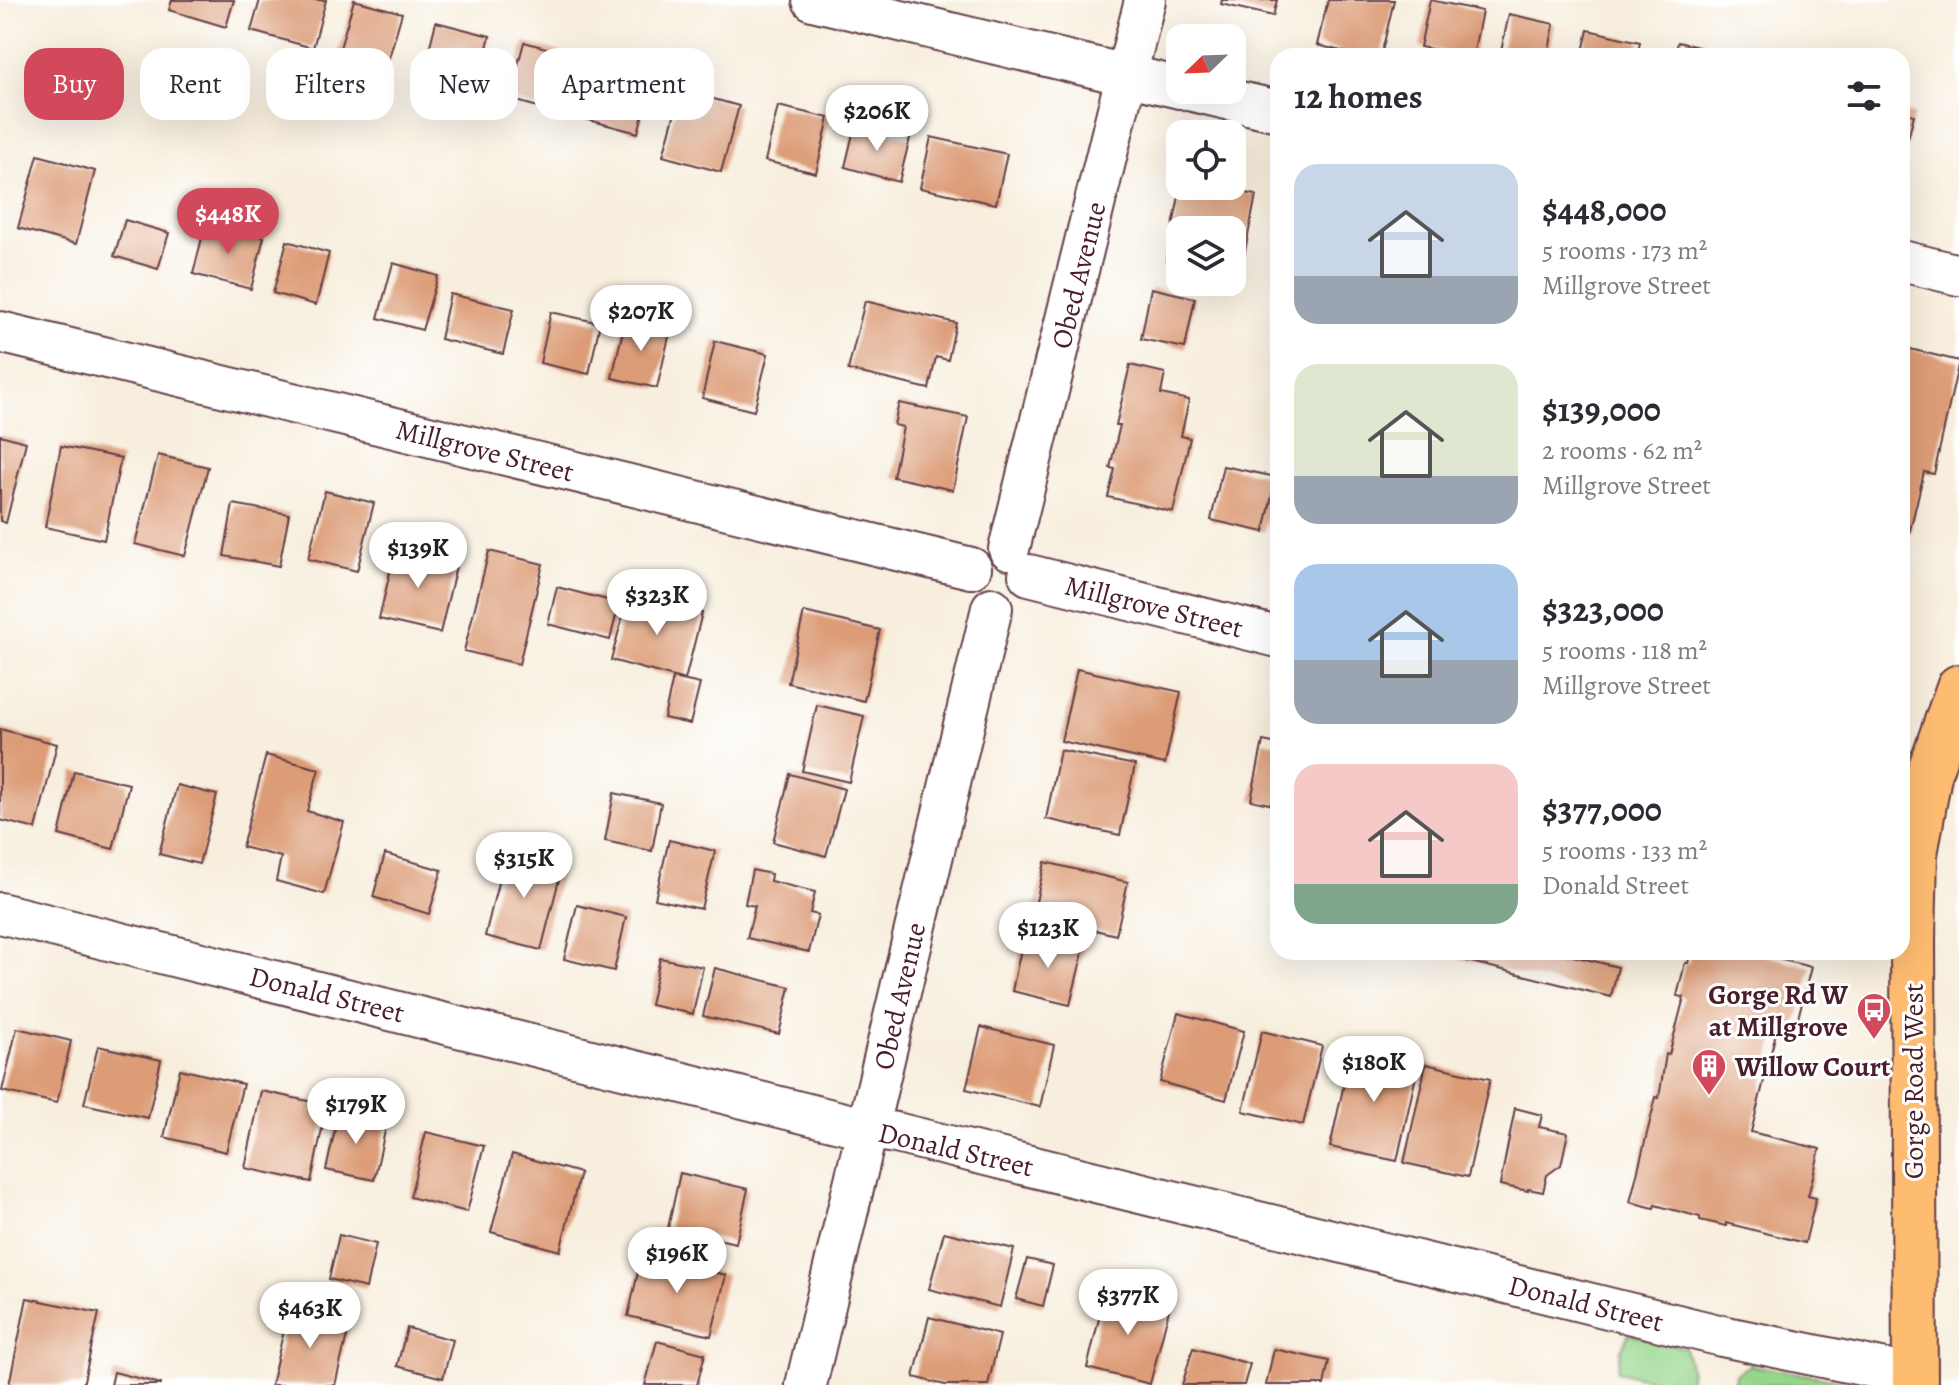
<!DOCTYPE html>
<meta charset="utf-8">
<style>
body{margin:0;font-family:Alegreya,serif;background:#f2f2f3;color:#2b2b33;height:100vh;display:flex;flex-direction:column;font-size:30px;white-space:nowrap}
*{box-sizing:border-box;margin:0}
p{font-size:26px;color:#7c7c81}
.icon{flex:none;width:44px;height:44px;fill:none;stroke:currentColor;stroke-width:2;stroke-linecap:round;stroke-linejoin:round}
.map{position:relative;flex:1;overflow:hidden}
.side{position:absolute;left:1270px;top:48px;width:640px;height:912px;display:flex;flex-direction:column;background:#fff;border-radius:24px;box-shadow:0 8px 32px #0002}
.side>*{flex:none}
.guide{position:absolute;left:24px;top:48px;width:760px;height:72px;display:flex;gap:16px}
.needle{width:52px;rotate:247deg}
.tools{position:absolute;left:1166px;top:24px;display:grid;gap:16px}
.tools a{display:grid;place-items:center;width:80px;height:80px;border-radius:16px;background:#fff;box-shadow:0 8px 32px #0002;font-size:40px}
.price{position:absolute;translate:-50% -68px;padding:0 18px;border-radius:28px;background:#fff;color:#222;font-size:26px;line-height:52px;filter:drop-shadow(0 2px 4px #0008)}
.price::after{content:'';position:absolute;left:50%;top:48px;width:24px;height:18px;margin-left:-12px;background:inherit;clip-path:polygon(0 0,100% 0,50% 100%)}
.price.current{background:#d1495b;color:#fff}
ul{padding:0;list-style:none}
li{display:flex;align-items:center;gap:24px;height:200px;padding:0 24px}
li span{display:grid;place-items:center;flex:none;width:224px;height:160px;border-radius:24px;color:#555}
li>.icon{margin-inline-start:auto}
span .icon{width:96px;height:96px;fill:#fffc;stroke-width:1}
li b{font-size:34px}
h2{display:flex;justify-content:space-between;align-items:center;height:96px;padding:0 24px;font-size:34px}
.chip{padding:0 28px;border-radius:24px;background:#fff;box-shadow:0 8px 32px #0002;font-size:28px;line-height:72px}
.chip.current{background:#d1495b;color:#fff}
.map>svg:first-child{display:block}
.green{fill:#96d58c;stroke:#707a5c;stroke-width:2}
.building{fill:#dc9c77}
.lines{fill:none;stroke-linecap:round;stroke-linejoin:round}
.minor-casing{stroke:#643e46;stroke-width:44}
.major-casing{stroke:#643e46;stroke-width:48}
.minor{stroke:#fff;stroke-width:40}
.major{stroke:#febc71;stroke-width:44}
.labels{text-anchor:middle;stroke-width:6;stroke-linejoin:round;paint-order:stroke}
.street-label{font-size:28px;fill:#4a1f2b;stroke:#fff}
.poi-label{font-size:28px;font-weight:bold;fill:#4a1f2b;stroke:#fff;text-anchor:end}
</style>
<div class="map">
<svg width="1959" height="1385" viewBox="0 0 1959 1385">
<rect width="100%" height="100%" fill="#fff"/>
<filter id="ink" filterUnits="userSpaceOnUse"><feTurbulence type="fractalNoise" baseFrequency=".0125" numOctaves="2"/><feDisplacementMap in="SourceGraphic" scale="16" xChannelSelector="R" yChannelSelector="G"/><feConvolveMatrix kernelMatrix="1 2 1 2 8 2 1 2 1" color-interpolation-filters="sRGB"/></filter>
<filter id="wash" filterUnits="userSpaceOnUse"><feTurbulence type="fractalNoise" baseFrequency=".006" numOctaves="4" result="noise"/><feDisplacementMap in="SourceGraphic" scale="32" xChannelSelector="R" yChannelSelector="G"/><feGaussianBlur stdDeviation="1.8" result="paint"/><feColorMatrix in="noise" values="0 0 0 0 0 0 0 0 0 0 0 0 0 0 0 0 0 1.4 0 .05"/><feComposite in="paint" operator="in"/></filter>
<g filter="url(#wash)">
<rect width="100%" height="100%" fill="#f7eedd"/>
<g class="green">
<path d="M1629 1334 1685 1348C1688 1360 1695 1374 1686 1385H1675L1617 1371 1621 1350Z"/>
<path d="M1750 1365 1843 1381 1852 1385H1732L1736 1374Z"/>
</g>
<g id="blocks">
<g class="building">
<path d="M172 0H234L226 27 169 10Z"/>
<path d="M260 0H326L313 48 251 31Z"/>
<path d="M354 0 402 13 386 68 338 55Z"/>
<path d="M1222 0H1277L1273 16 1221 4Z"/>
<path d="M1328 0H1394L1381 56H1361L1317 45Z"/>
<path d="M1430 0 1482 11 1473 56 1420 47Z"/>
<path d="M1509 14 1554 24 1548 56H1500Z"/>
<path d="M436 22 490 36 475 95 421 81Z"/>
<path d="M1588 30 1640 42 1637 56H1582Z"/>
<path d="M524 42 575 56 560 113 509 99Z"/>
<path d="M1678 42 1731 55V56H1675Z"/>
<path d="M600 62 653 76 638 133 585 119Z"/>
<path d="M681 90 739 106 721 172 663 156Z"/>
<path d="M778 106 829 118 816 173 765 161Z"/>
<path d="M1902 112 1914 115 1903 158 1902 157Z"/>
<path d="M855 125 910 138 899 182 845 167Z"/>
<path d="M931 137 1007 154 996 204 920 188Z"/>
<path d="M38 155 95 171 76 244 18 228Z"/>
<path d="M1181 186H1212L1256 195 1240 276 1232 275V230H1180V264L1166 261Z"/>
<path d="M125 220 169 233 158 269 114 256Z"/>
<path d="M206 222 264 237 251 289 193 274Z"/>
<path d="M287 241 329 253 316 305 273 293Z"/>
<path d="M393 263 438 276 422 330 378 318Z"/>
<path d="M1151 288 1195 298 1185 348 1141 339Z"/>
<path d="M450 294 514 309 503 354 440 339Z"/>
<path d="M865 301 956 323 948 360 936 357 929 389 848 370Z"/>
<path d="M551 312 600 323 589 374 540 363Z"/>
<path d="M626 317 671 328 657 388 612 378Z"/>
<path d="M715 341 768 354 754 411 702 398Z"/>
<path d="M1902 347 1959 361 1934 474 1924 472 1909 535 1902 533Z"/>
<path d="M1130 365 1165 373 1161 394 1189 400 1181 436 1190 438 1173 512 1108 497 1115 469 1110 468 1120 425H1116Z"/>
<path d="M899 403 968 417 953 490 893 477 903 427 894 425Z"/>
<path d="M0 435 26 442 6 523 0 521Z"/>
<path d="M61 446 121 458 104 540 45 527Z"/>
<path d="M158 455 208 467 185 556 135 544Z"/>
<path d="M1223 466 1276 477 1264 532 1211 520Z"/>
<path d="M325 491 374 503 357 571 308 559Z"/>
<path d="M233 504 289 514 279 566 224 556Z"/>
<path d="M396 547 457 562 440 633 379 619Z"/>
<path d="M489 551 543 564 519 664 464 651Z"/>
<path d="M557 587 619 603 610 640 548 624Z"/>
<path d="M629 593 702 613 685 680 611 660Z"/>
<path d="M804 612 880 630 864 701 788 683Z"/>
<path d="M1077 669 1181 692 1165 764 1061 741Z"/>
<path d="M673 678 700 684 690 724 664 718Z"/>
<path d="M817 705 864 716 849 782 802 771Z"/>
<path d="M0 729 57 744 36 829 0 820Z"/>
<path d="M1263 741 1278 744V806L1251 800Z"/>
<path d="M1060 750 1135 765 1120 835 1046 819Z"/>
<path d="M266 755 319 769 307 811 344 822 324 894 276 881 281 857 242 847Z"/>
<path d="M74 771 129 784 113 849 59 835Z"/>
<path d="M790 774 844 789 826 856 773 842Z"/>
<path d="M177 785 217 795 199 864 159 854Z"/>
<path d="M614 793 661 803 652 851 605 841Z"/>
<path d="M669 840 715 851 701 909 655 899Z"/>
<path d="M506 850 563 864 541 950 485 936Z"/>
<path d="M385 854 442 870 429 914 373 897Z"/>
<path d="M1045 862 1128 882 1116 935 1033 915Z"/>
<path d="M752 870 771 874 770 881 815 892 810 913 818 915 809 952 747 938 755 906 745 904Z"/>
<path d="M577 905 626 917 614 971 564 959Z"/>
<path d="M1024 935 1084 948 1070 1005 1012 991Z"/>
<path d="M1431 952H1557L1618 967 1611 997Z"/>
<path d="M1691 952H1750L1811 967 1796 1026 1779 1021 1751 1132 1820 1149 1808 1196 1816 1198 1805 1243 1726 1223V1226L1700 1220V1217L1655 1205 1654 1208 1630 1202 1656 1097 1659 1098 1666 1054 1669 1055 1684 997 1677 996 1685 963H1688Z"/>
<path d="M660 958 703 967 693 1014 650 1005Z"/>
<path d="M715 968 790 987 779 1034 703 1016Z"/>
<path d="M1178 1013 1244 1031 1226 1100 1160 1082Z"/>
<path d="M981 1027 1054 1045 1040 1107 966 1089Z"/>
<path d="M17 1028 71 1041 57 1103 2 1091Z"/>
<path d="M1262 1031 1322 1046 1303 1125 1243 1111Z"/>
<path d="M98 1046 161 1060 148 1118 84 1104Z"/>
<path d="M1352 1048 1419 1062 1397 1161 1330 1147Z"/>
<path d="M1426 1064 1490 1079 1468 1177 1404 1163Z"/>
<path d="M180 1069 243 1084 226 1152 164 1137Z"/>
<path d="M261 1091 327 1105 311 1182 245 1168Z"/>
<path d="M1515 1108 1542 1115 1539 1127 1568 1133 1561 1165 1547 1175 1543 1192 1528 1189V1191L1500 1185Z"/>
<path d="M339 1112 387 1122 374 1180 326 1170Z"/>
<path d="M426 1132 484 1146 467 1212 410 1197Z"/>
<path d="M512 1154 580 1173 560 1251 491 1232Z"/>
<path d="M680 1173 748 1189 736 1243 668 1228Z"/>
<path d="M944 1232 1014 1249 1000 1307 929 1289Z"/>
<path d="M339 1235 376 1244 366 1288 329 1279Z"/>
<path d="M642 1255 726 1275 711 1336 628 1316Z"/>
<path d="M1027 1259 1053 1265 1043 1306 1016 1299Z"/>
<path d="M1106 1290 1170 1306 1150 1384 1087 1368Z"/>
<path d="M27 1298 99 1313 83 1385H9Z"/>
<path d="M289 1309 350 1323 335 1385H271Z"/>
<path d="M929 1317 1000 1335 988 1385H945L914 1377Z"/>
<path d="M407 1328 453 1340 443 1378 397 1366Z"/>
<path d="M657 1341 705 1354 697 1385H645Z"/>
<path d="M1193 1348 1250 1364 1244 1385H1182Z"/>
<path d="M1274 1349 1329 1361 1324 1385H1266Z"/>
<path d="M114 1372 161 1384V1385H111Z"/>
</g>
</g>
</g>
<g filter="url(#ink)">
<use href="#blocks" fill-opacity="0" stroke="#643e46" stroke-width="2"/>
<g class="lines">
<g class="minor-casing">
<g id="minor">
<path d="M813 0 1180 88"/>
<path d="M1189 90 1278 111"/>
<path d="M1902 261 1959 275"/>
<path d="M0 332 971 568"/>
<path d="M1009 549 1145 0"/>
<path d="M1029 575 1278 637"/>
<path d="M0 913 868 1129 896 1133 1722 1336 1915 1376"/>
<path d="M806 1385 992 608"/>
</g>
</g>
<g class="major-casing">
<path id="major" d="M1915 1385 1913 939 1915 854 1930 770 1959 687"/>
</g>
<use href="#minor" class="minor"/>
<use href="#major" class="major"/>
</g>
</g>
<defs>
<g id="bus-pin" transform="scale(1.8)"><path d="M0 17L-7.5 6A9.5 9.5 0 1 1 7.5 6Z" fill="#d1495b" stroke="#fff"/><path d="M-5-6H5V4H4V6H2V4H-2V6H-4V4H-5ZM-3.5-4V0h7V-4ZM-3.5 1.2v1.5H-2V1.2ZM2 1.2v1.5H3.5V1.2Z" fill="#fff"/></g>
<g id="building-pin" transform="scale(1.8)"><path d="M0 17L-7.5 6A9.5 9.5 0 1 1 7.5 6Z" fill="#d1495b" stroke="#fff"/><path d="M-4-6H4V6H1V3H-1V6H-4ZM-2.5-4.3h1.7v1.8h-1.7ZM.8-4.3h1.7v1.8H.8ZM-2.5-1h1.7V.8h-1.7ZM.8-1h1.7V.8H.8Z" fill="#fff"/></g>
</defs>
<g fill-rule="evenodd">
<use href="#bus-pin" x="1874" y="1010"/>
<use href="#building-pin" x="1709" y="1066"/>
</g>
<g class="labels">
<g class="street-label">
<text transform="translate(1078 275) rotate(-76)" y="10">Obed Avenue</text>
<text transform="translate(485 450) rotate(14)" y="10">Millgrove Street</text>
<text transform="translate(1154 606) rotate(14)" y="10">Millgrove Street</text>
<text transform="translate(327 994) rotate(14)" y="10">Donald Street</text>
<text transform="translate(899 996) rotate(-77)" y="10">Obed Avenue</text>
<text transform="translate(1913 1081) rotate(-90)" y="10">Gorge Road West</text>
<text transform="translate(956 1149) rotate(13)" y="10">Donald Street</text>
<text transform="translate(1586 1303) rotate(14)" y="10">Donald Street</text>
</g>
<g class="poi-label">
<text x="1848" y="1004">Gorge Rd W<tspan x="1848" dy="32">at Millgrove</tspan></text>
<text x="1735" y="1076" text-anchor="start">Willow Court</text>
</g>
</g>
</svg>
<div class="tools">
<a><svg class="needle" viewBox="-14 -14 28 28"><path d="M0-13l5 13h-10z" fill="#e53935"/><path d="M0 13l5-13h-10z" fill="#7c7c81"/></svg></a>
<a><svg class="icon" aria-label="locate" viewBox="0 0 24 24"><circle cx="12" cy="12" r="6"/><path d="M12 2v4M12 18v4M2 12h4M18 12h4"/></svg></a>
<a><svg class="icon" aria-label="layers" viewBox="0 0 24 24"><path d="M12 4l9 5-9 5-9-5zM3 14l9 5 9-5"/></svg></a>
</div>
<b class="price" style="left:877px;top:153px">$206K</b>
<b class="price current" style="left:228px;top:256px">$448K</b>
<b class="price" style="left:641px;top:353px">$207K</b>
<b class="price" style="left:418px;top:590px">$139K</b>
<b class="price" style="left:657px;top:637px">$323K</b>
<b class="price" style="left:524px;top:900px">$315K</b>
<b class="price" style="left:1048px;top:970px">$123K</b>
<b class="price" style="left:1374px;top:1104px">$180K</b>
<b class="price" style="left:356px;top:1146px">$179K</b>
<b class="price" style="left:677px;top:1295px">$196K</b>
<b class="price" style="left:1128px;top:1337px">$377K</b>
<b class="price" style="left:310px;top:1350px">$463K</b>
<div class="guide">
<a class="chip current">Buy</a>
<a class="chip">Rent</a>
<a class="chip">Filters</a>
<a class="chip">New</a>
<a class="chip">Apartment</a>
</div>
<section class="side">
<h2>12 homes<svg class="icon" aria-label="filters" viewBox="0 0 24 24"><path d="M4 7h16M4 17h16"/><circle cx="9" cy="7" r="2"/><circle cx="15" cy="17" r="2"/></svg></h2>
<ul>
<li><span style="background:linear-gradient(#c9d6e8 70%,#9aa5b1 0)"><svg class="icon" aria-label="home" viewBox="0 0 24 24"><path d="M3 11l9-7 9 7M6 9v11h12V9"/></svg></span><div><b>$448,000</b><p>5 rooms · 173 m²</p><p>Millgrove Street</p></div></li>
<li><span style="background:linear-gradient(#dfe7d0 70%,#9aa5b1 0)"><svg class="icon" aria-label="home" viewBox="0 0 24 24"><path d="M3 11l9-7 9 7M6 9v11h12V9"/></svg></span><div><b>$139,000</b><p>2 rooms · 62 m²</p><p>Millgrove Street</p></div></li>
<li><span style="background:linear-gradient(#a9c7e8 60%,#9aa5b1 0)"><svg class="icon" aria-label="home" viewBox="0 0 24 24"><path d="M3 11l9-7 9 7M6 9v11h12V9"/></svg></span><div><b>$323,000</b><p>5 rooms · 118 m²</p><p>Millgrove Street</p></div></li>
<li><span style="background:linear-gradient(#f6c9c9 75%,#7fa58c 0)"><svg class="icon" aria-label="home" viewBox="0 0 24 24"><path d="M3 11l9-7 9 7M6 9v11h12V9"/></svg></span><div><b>$377,000</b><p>5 rooms · 133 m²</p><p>Donald Street</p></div></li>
</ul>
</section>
</div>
